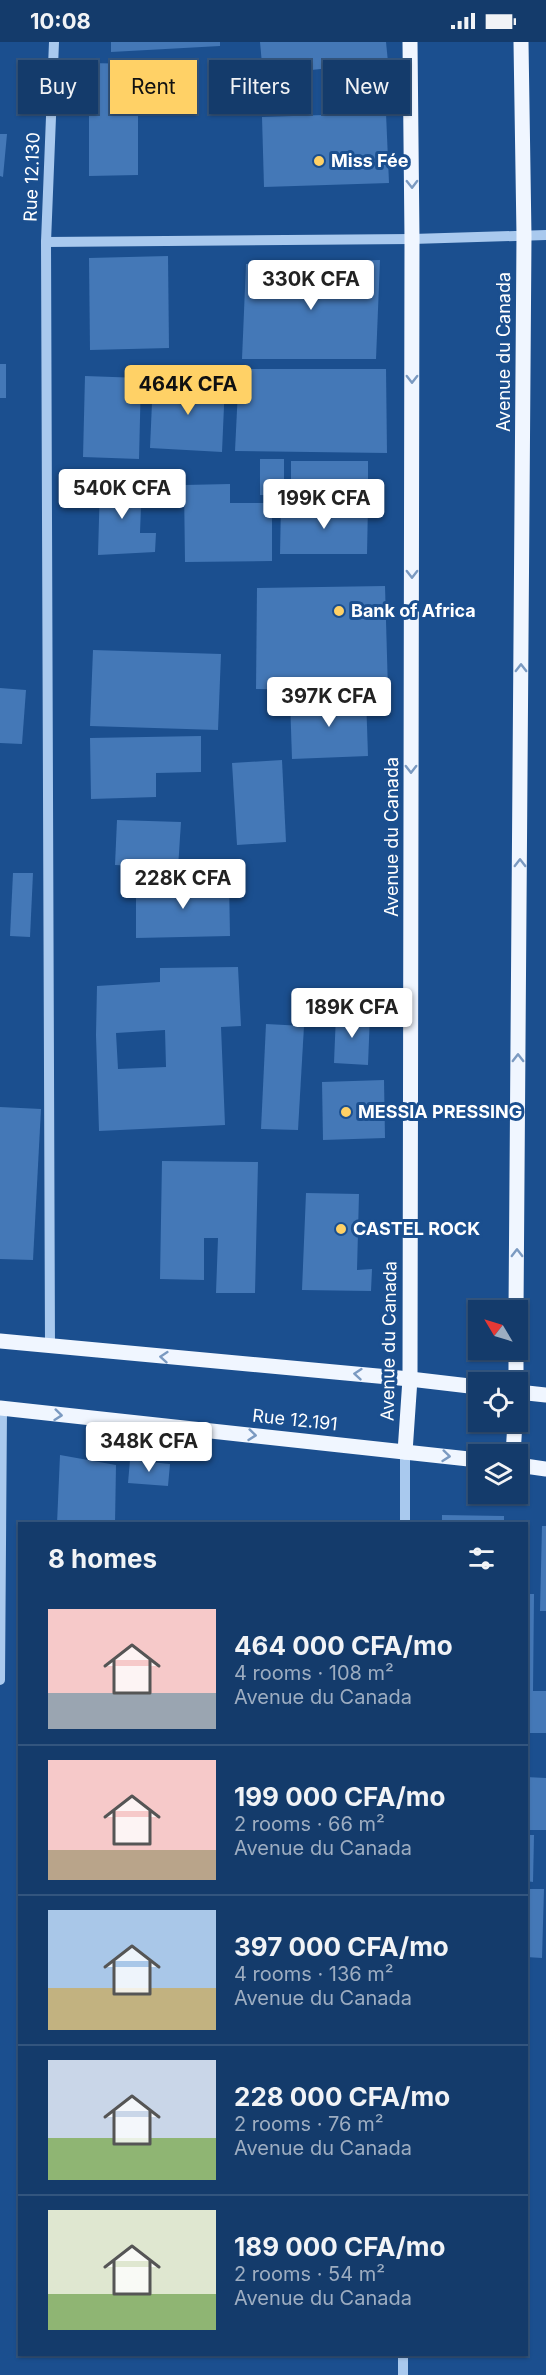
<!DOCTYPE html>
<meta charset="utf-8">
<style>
body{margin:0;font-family:Inter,sans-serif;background:#214673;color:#f1f3f6;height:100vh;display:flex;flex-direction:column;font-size:22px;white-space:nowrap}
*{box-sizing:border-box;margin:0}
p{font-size:20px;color:#9dadc1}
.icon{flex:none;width:33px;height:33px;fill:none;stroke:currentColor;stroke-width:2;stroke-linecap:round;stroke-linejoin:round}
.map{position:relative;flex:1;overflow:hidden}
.details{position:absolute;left:18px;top:1480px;width:510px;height:834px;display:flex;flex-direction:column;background:#143b6b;border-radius:0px;box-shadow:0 2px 4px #0004,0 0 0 2px #33557e}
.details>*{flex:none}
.guide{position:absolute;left:18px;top:18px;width:510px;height:54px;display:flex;gap:12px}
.needle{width:39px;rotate:308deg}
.tools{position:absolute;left:468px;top:1258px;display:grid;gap:12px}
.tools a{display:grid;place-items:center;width:60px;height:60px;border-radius:0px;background:#143b6b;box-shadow:0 2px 4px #0004,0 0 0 2px #33557e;font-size:30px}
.price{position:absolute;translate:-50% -51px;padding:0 14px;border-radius:6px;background:#fff;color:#222;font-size:20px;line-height:39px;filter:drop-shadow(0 2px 3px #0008)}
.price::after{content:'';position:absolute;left:50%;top:36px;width:18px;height:14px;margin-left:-9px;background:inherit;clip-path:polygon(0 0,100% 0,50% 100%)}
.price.current{background:#ffd166;color:#111}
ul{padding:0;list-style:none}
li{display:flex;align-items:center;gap:18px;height:150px;padding:0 30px}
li+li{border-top:2px solid #33557e}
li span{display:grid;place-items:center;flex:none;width:168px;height:120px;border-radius:0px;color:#555}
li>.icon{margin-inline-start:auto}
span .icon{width:72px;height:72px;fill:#fffc;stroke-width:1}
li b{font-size:26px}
h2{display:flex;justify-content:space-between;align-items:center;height:72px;padding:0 30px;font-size:26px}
.chip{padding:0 21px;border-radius:0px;background:#143b6b;box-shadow:0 2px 4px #0004,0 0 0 2px #33557e;font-size:21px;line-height:54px}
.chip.current{background:#ffd166;color:#111}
.status{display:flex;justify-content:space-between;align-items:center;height:42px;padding:0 30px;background:#143b6b;direction:ltr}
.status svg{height:16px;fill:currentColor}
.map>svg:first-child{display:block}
.building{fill:#4478b7;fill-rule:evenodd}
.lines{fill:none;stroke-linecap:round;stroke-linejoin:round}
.minor{stroke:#a9c9ee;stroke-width:10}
.major{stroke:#f0f6ff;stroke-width:15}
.oneway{stroke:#7b9ac1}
.poi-dot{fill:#ffd166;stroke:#1b4f8f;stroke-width:2}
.labels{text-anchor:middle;stroke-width:6;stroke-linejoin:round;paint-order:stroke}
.poi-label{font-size:18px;font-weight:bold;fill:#fff;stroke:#1b4f8f;text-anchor:start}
.street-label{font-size:18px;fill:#fff;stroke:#1b4f8f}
</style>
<div class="status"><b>10:08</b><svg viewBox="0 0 49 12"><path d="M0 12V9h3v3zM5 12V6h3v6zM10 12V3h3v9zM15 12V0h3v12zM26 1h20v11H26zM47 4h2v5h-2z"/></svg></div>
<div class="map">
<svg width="546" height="2333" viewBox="0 0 546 2333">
<rect width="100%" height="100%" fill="#1b4f8f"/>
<g class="building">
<path d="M111 0H220V4L111 10Z"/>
<path d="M260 0H386L388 20 263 33Z"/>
<path d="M89 21 138 22V133L89 134Z"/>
<path d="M386 71 389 141 264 145 262 75Z"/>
<path d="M0 92H7L3 135 0 134Z"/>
<path d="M168 214 169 306 90 308 89 216Z"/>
<path d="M380 218 376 317H242L246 222Z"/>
<rect x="0" y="322" width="6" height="34"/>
<path d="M239 327H386L387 411 235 409Z"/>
<path d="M85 334 141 336 139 417 83 415Z"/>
<path d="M153 338 225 341 222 410 150 406Z"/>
<rect x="260" y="417" width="24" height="36"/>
<path d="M291 419H368V455L291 456Z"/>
<path d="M142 438 140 491H156L155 510 98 513 100 442Z"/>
<path d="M230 442V461H272V519L185 520 184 443Z"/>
<path d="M281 463H368L367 512H280Z"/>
<path d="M385 544 388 649 256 647 257 546Z"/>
<path d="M93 608 221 612 218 688 90 684Z"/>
<path d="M0 646 26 648 22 702 0 701Z"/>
<path d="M366 654 368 714 292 717 290 657Z"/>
<path d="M201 694V730L156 731V755L91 757 90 696Z"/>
<path d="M282 718 286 800 237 803 232 721Z"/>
<path d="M117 778 181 780 178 826 115 823Z"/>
<path d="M13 831H33L30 895 10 894Z"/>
<path d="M229 839 230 894 136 896V842Z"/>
<path d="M238 925 241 984 221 985 225 1083 99 1089 96 993 97 944 160 940V926ZM165 988 166 1025 118 1027 116 991Z"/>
<path d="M336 972 370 973 368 1023 334 1021Z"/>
<path d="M266 982 304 984 298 1088 261 1087Z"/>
<path d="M384 1038 385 1096 323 1098 322 1040Z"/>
<path d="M0 1065 41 1067 33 1218 0 1217Z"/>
<path d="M162 1119 258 1120 255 1251H216L218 1196H204V1238L160 1237Z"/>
<path d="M306 1151 359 1152 357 1228 372 1227 371 1249 302 1248Z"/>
<path d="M60 1413 116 1423 115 1482H57Z"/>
<path d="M130 1418 170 1422 168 1444 128 1441Z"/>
<path d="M442 1473 504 1474V1482H442Z"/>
<path d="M542 1484H546V1569H540Z"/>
<path d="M526 1552H534L533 1649H546V1691H526Z"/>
<path d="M526 1735 546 1736V1788H526Z"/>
<path d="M526 1793H534L533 1840 526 1839Z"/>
<path d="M526 1847H544L542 1916 526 1915Z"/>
</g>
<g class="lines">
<g class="minor">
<path d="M46 200 412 197 546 193"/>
<path d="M50 1305 46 200 54 0"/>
<path d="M405 1482V1410"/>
<path d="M0 1638 2 1367"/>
<path d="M403 2333V2313"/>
</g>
<g class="major">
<path d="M516 1269 524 194 521 0"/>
<path d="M0 1299 410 1337 478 1345"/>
<path d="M516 1341V1308"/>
<path d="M518 1350 546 1353"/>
<path d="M0 1366 478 1418"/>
<path d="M405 1410 410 1337 412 197 410 0"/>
<path d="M513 1413 515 1380"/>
<path d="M518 1423 546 1427"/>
</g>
</g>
<defs><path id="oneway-chevron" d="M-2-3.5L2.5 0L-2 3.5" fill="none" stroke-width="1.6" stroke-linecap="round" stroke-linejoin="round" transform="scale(1.5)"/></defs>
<g class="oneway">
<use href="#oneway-chevron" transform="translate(412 142) rotate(89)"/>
<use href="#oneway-chevron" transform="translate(412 337) rotate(90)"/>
<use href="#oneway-chevron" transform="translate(412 532) rotate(90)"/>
<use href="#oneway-chevron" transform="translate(521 626) rotate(-90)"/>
<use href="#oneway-chevron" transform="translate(411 727) rotate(90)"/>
<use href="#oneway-chevron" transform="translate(520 821) rotate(-90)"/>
<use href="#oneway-chevron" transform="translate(518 1016) rotate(-90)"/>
<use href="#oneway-chevron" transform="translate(517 1211) rotate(-90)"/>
<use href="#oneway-chevron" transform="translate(164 1315) rotate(-175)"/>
<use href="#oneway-chevron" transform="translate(358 1332) rotate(-175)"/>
<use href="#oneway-chevron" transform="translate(58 1373) rotate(6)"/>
<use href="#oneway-chevron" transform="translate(252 1393) rotate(6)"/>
<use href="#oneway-chevron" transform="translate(446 1414) rotate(6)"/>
</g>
<g class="poi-dot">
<circle cx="319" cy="119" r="6"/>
<circle cx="339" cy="569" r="6"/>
<circle cx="346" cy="1070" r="6"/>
<circle cx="341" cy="1187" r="6"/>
</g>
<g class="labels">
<g class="poi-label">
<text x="331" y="125">Miss Fée</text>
<text x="351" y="575">Bank of Africa</text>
<text x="358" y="1076">MESSIA PRESSING</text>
<text x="353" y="1193">CASTEL ROCK</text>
</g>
<g class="street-label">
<text transform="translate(32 135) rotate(-88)" y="6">Rue 12.130</text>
<text transform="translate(504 310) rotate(-90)" y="6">Avenue du Canada</text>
<text transform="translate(392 795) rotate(-90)" y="6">Avenue du Canada</text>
<text transform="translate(389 1299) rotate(-89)" y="6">Avenue du Canada</text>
<text transform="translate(295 1378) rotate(6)" y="6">Rue 12.191</text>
</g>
</g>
</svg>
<div class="tools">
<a><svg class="needle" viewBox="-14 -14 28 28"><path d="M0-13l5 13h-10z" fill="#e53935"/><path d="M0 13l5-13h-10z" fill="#9dadc1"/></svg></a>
<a><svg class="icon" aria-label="locate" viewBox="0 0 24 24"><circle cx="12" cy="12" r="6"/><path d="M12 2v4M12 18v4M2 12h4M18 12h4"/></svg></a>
<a><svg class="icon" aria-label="layers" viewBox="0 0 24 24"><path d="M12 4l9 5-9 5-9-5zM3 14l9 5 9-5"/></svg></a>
</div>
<b class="price" style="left:311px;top:269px">330K CFA</b>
<b class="price current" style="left:188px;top:374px">464K CFA</b>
<b class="price" style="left:122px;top:478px">540K CFA</b>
<b class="price" style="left:324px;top:488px">199K CFA</b>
<b class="price" style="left:329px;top:686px">397K CFA</b>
<b class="price" style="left:183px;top:868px">228K CFA</b>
<b class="price" style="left:352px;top:997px">189K CFA</b>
<b class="price" style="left:149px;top:1431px">348K CFA</b>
<div class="guide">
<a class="chip">Buy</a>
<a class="chip current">Rent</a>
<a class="chip">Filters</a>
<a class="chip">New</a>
</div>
<section class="details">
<h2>8 homes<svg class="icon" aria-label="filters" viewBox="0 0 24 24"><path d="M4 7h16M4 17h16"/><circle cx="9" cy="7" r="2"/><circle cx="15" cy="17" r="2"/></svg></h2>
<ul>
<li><span style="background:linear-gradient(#f6c9c9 70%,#9aa5b1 0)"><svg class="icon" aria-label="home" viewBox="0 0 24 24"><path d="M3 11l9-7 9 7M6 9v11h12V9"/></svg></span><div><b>464 000 CFA/mo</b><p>4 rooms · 108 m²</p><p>Avenue du Canada</p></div></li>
<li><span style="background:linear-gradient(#f6c9c9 75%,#b9a48a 0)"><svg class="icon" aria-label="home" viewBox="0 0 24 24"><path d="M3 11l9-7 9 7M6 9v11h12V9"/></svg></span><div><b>199 000 CFA/mo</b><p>2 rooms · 66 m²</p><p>Avenue du Canada</p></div></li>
<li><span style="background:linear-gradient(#a9c7e8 65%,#c2b280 0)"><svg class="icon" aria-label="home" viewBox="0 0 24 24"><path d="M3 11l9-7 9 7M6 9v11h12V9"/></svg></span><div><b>397 000 CFA/mo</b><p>4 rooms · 136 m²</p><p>Avenue du Canada</p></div></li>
<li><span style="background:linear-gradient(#c9d6e8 65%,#8fb573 0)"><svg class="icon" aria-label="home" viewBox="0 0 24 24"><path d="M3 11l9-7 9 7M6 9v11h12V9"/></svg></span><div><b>228 000 CFA/mo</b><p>2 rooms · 76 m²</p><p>Avenue du Canada</p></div></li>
<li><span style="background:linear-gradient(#dfe7d0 70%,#8fb573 0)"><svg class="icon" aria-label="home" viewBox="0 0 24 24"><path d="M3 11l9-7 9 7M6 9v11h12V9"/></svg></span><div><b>189 000 CFA/mo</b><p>2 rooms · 54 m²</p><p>Avenue du Canada</p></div></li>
</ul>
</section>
</div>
